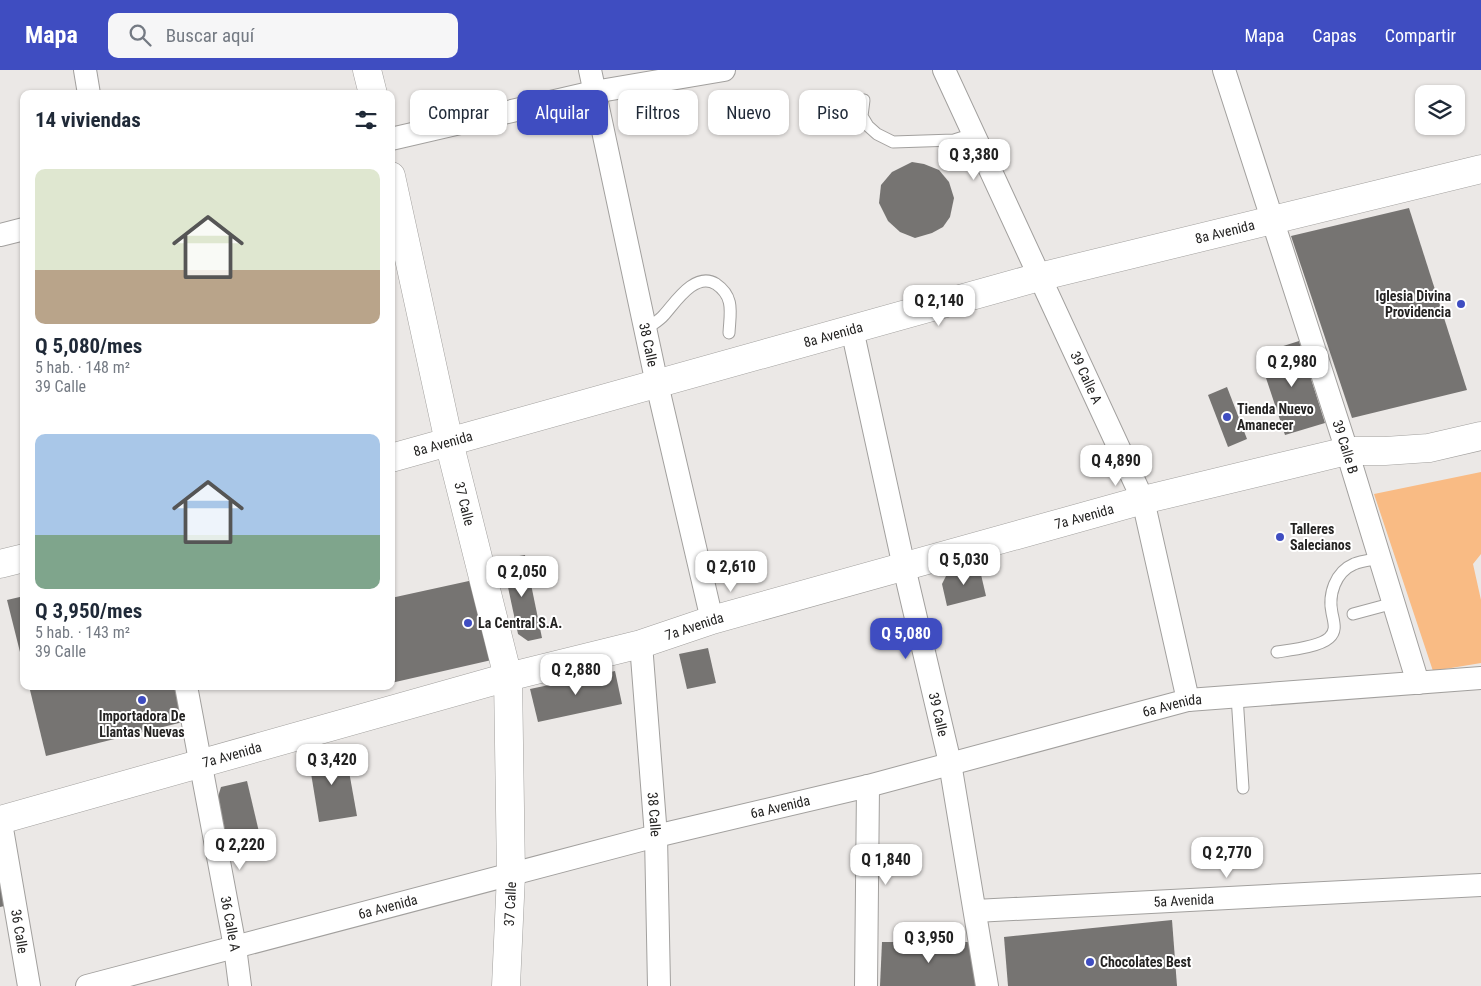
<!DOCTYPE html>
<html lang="es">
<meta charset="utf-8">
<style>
body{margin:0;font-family:"Roboto Condensed",sans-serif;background:#f6f6f7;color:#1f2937;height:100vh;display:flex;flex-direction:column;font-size:19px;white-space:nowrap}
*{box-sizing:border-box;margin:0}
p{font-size:16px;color:#747a83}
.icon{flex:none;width:28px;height:28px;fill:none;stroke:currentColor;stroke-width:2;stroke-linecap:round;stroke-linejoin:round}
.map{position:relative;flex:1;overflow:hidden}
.sheet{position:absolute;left:20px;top:20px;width:375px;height:600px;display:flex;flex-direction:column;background:#fff;border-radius:10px;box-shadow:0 1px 4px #0004}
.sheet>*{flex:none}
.guide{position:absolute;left:410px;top:20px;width:475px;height:45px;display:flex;gap:10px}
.fabs{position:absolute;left:1415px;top:15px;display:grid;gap:10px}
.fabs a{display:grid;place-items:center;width:50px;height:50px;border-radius:10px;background:#fff;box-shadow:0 1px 4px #0004;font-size:25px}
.price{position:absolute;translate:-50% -42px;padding:0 11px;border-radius:10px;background:#fff;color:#222;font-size:16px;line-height:32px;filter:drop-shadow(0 1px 2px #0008)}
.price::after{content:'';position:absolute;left:50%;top:30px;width:15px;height:11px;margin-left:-8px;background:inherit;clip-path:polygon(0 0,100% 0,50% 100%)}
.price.current{background:#3f4dc1;color:#fff}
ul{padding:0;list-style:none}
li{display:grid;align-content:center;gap:10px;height:265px;padding:0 15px}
li span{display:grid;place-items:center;height:155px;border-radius:10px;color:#555}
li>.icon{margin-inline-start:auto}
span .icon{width:90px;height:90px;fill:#fffc;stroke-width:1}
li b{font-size:21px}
h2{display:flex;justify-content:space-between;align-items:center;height:60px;padding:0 15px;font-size:21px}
.pill{padding:0 18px;border-radius:10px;background:#fff;box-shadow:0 1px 4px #0004;font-size:18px;line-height:45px}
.pill.current{background:#3f4dc1;color:#fff}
header{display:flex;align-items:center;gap:30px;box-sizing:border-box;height:70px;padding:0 25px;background:#3f4dc1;color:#fff}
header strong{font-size:24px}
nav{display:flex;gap:28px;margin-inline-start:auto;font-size:18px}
.search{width:350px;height:45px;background:#f6f6f7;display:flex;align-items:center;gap:12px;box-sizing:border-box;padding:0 18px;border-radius:10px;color:#747a83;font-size:19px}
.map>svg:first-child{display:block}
.green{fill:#f9bb84}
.building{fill:#767472}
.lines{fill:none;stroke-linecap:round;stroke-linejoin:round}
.lane-casing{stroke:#a2a09e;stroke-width:13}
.street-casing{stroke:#a2a09e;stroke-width:24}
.secondary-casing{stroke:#a2a09e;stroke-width:29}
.lane{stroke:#fff;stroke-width:11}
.street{stroke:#fff;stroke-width:22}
.secondary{stroke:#fff;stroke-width:28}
.poi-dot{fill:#3f4dc1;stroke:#fff;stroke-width:2}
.labels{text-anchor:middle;stroke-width:4;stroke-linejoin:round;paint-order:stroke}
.street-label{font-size:14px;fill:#242322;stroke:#fff}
.poi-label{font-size:14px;font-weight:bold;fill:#242322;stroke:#fff;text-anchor:start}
</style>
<header>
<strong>Mapa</strong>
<div class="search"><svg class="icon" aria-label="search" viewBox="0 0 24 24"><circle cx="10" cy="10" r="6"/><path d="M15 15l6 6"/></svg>Buscar aquí</div>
<nav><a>Mapa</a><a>Capas</a><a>Compartir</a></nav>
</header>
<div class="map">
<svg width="1481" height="916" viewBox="0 0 1481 916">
<rect width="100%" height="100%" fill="#ebe8e6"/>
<path class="green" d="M1481 402V484L1473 494 1481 530V593L1433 601 1374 424Z"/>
<g class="building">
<path d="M912 92 924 94 939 100 949 112 954 128 950 147 943 157 932 163 915 168 900 162 888 151 879 133 881 115 892 102Z"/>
<path d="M1409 138 1467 320 1352 348 1291 166Z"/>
<path d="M1299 271 1325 353 1285 365 1258 284Z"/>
<path d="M1227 317 1247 369 1228 377 1208 325Z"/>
<path d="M525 485 542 568 528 571 518 564 502 489Z"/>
<path d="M979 496 986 526 947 536 942 514 947 504Z"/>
<path d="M478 509 496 589 391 613V528Z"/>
<path d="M24 526V594H23L7 530Z"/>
<path d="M708 578 716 613 687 619 679 584Z"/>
<path d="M615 601 622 634 538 652 530 619Z"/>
<path d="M29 616H174L183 652 46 686Z"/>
<path d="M345 679 357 746 319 752 308 685Z"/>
<path d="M247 711 263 779 230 787 217 730 221 717Z"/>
<path d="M0 804 9 835 0 837Z"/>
<path d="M1172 850 1177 916H1008L1004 867Z"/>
<path d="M882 872H974L980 916H880Z"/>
</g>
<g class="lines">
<g class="lane-casing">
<g id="lane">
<path d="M864 30 862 46 868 56 877 64 893 72 954 70 973 64"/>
<path d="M645 260C651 255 659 251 664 245 675 233 695 201 716 214 735 227 730 243 729 263"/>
<path d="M1353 544 1394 533"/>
<path d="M1277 582C1290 580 1319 577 1329 568 1337 561 1334 553 1332 543 1328 525 1335 502 1354 494 1362 491 1371 490 1380 488"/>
<path d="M1237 626 1243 718"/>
</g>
</g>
<g class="street-casing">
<g id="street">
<path d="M85 0 89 24"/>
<path id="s1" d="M590 0 657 314 712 550"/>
<path id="s2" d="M944 0 1143 430 1188 630"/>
<path id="s3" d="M1224 0 1347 381 1418 613"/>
<path d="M391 69 594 22 724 0"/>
<path d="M0 165 24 159"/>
<path id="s4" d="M852 259 904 497 950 693 987 916"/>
<path id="s5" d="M641 574 656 766 659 916"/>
<path id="s6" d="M186 616 235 877 240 916"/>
<path id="s7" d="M0 747 29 916"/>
<path id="s8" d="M975 841 1481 815"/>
<path id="s9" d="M87 916 656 766 868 716 1188 630 1481 608"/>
<path d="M866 916 868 716"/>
</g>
</g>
<g class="secondary-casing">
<g id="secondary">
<path d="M367 0 373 24"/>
<path id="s10" d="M391 106 449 372 508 607 511 805 506 916"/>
<path id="s11" d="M391 388 1039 207 1481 99"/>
<path d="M0 494 24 488"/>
<path id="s12" d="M0 750 508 607 641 574 712 550 1143 430 1347 381H1385L1429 378 1481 366"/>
</g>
</g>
<use href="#lane" class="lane"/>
<use href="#street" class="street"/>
<use href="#secondary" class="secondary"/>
</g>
<g class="poi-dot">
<circle cx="1461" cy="234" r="5"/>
<circle cx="1227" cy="347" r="5"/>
<circle cx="1280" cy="467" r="5"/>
<circle cx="468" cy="553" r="5"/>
<circle cx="142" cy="630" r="5"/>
<circle cx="1090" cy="892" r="5"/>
</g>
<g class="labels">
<g class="street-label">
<text dy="5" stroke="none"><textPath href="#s11" startOffset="864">8a Avenida</textPath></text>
<text dy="5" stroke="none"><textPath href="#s11" startOffset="459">8a Avenida</textPath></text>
<text dy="5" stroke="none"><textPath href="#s1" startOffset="281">38 Calle</textPath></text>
<text dy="5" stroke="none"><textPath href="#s2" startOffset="339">39 Calle A</textPath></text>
<text dy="5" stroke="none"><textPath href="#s11" startOffset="54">8a Avenida</textPath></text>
<text dy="5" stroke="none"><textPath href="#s3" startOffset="396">39 Calle B</textPath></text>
<text dy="5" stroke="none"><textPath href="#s10" startOffset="336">37 Calle</textPath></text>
<text dy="5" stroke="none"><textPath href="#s12" startOffset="1126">7a Avenida</textPath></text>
<text dy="5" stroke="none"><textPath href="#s12" startOffset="721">7a Avenida</textPath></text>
<text dy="5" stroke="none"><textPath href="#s9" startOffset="1121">6a Avenida</textPath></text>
<text dy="5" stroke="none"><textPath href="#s4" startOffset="395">39 Calle</textPath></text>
<text dy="5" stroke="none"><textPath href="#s12" startOffset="241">7a Avenida</textPath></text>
<text dy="5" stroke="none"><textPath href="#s9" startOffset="716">6a Avenida</textPath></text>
<text dy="5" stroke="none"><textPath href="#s5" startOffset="171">38 Calle</textPath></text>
<text dy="5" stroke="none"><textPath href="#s8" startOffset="209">5a Avenida</textPath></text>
<text transform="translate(510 834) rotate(-87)" y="5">37 Calle</text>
<text dy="5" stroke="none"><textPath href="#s9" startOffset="311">6a Avenida</textPath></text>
<text dy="5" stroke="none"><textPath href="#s6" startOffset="242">36 Calle A</textPath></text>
<text dy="5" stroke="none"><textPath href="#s7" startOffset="116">36 Calle</textPath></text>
</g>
<g class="poi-label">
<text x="1451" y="231" text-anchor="end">Iglesia Divina<tspan x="1451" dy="16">Providencia</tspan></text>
<text x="1237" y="344">Tienda Nuevo<tspan x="1237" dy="16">Amanecer</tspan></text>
<text x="1290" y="464">Talleres<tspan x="1290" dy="16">Salecianos</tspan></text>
<text x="478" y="558">La Central S.A.</text>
<text x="142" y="651" text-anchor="middle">Importadora De<tspan x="142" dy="16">Llantas Nuevas</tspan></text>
<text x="1100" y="897">Chocolates Best</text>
</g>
</g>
</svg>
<div class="fabs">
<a><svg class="icon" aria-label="layers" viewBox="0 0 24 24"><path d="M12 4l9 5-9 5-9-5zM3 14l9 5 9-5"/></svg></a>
</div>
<b class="price" style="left:974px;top:111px">Q 3,380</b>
<b class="price" style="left:939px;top:257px">Q 2,140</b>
<b class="price" style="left:1292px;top:318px">Q 2,980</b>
<b class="price" style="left:1116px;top:417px">Q 4,890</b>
<b class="price" style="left:964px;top:516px">Q 5,030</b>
<b class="price" style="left:731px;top:523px">Q 2,610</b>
<b class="price" style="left:522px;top:528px">Q 2,050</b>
<b class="price current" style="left:906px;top:590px">Q 5,080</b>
<b class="price" style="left:576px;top:626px">Q 2,880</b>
<b class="price" style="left:332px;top:716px">Q 3,420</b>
<b class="price" style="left:240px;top:801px">Q 2,220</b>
<b class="price" style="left:1227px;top:809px">Q 2,770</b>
<b class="price" style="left:886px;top:816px">Q 1,840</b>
<b class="price" style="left:929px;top:894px">Q 3,950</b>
<div class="guide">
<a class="pill">Comprar</a>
<a class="pill current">Alquilar</a>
<a class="pill">Filtros</a>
<a class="pill">Nuevo</a>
<a class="pill">Piso</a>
</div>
<section class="sheet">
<h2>14 viviendas<svg class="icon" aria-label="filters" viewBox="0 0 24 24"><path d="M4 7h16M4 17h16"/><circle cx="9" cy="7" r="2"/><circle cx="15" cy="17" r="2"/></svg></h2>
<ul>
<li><span style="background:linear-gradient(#dfe7d0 65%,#b9a48a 0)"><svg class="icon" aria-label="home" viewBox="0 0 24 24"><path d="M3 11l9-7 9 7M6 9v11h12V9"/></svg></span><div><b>Q 5,080/mes</b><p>5 hab. · 148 m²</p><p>39 Calle</p></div></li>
<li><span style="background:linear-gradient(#a9c7e8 65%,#7fa58c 0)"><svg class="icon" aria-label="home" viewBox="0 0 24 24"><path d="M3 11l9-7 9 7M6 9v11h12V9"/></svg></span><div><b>Q 3,950/mes</b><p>5 hab. · 143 m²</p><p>39 Calle</p></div></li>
</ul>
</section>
</div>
